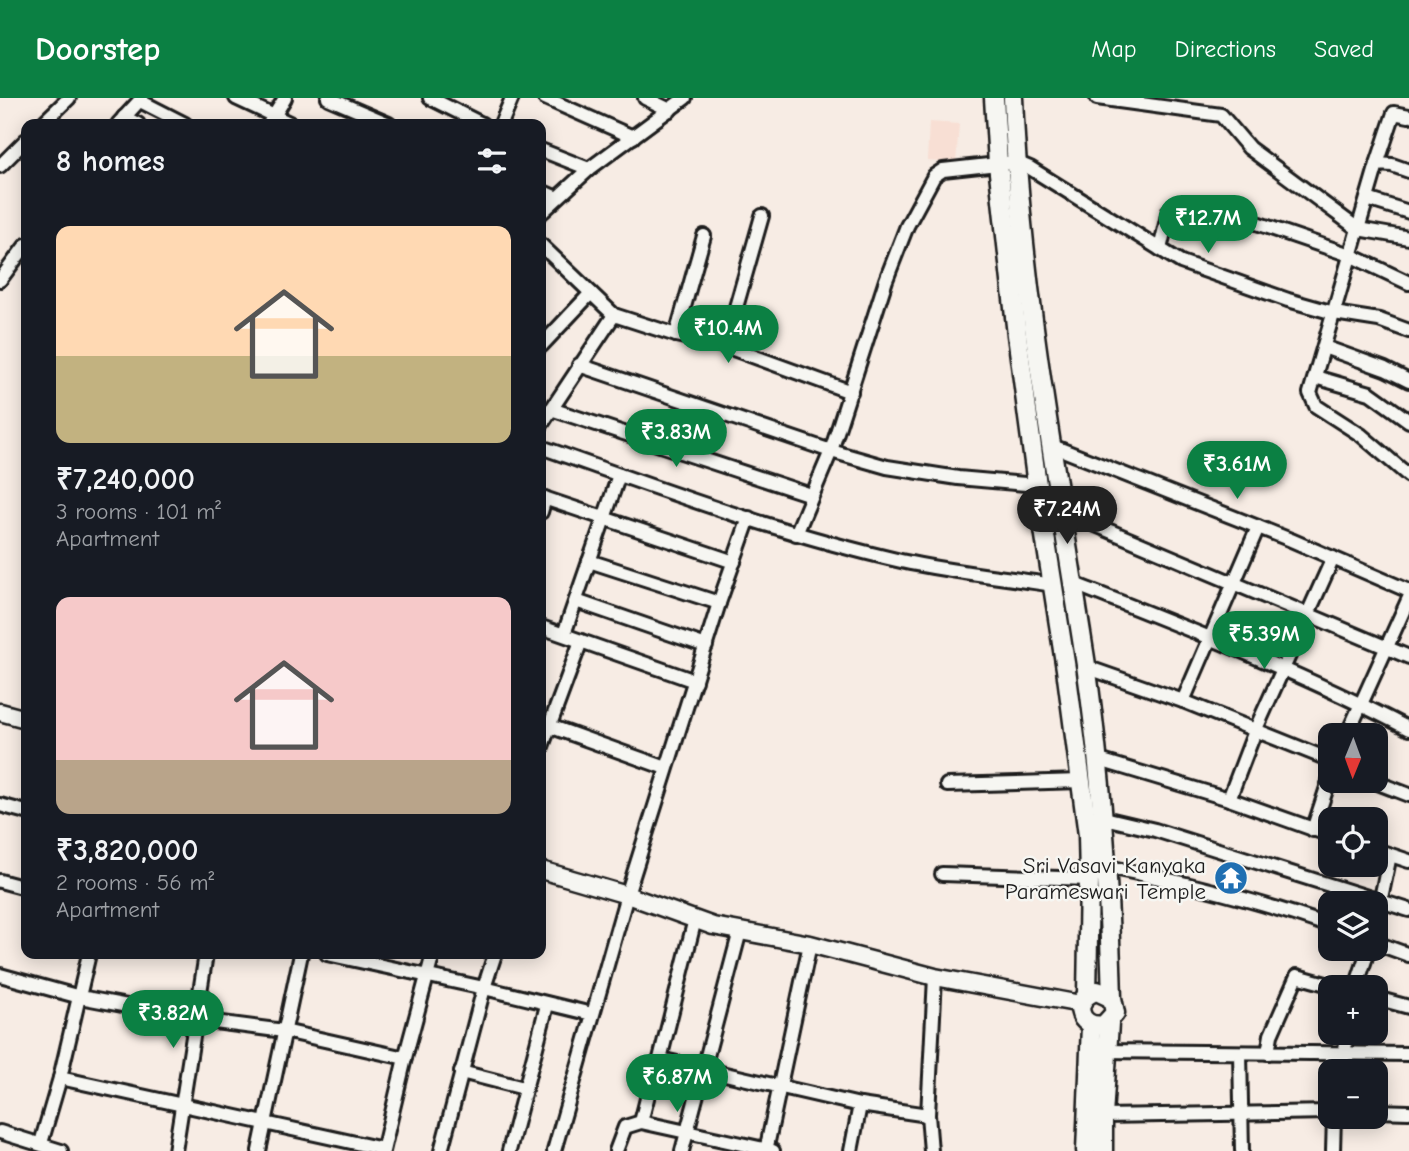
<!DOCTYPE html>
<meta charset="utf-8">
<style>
body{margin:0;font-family:"Comic Neue",sans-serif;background:#20242c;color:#f1f3f6;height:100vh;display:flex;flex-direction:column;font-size:26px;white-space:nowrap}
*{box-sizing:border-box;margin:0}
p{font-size:23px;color:#9ea1a6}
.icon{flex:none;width:38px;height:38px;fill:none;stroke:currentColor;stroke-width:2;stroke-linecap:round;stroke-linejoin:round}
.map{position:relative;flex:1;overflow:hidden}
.drawer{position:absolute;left:21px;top:21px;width:525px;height:840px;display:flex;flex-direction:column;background:#171b24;border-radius:14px;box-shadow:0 4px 18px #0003}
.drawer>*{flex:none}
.needle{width:46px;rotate:181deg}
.fabs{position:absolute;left:1318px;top:625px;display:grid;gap:14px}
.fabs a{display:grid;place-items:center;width:70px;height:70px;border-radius:14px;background:#171b24;box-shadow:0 4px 18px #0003;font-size:35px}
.price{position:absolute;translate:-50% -60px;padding:0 16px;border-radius:24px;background:#0b8043;color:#fff;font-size:23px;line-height:46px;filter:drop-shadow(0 2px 4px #0008)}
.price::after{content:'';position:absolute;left:50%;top:42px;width:21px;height:16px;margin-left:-10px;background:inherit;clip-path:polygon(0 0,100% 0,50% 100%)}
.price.selected{background:#222;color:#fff}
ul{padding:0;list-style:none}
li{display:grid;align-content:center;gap:14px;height:371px;padding:0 35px}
li span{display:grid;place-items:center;height:217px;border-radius:14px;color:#555}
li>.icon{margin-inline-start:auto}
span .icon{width:126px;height:126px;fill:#fffc;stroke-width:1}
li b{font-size:30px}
h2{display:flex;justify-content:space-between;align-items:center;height:84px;padding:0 35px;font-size:30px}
header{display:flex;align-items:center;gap:42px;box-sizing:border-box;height:98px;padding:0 35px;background:#0b8043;color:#fff}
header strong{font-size:33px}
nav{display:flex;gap:38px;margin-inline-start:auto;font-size:24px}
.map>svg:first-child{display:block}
.built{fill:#f8dfd4}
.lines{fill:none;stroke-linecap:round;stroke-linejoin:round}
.minor-casing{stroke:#1c1c1c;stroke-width:18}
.tertiary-casing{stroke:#1c1c1c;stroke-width:21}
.secondary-casing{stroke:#1c1c1c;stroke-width:23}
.minor{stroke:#f6f6f2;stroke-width:12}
.tertiary{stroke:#f6f6f2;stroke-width:16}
.secondary{stroke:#f6f6f2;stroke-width:18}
.labels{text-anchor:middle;stroke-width:5;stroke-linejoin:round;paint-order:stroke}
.poi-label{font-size:23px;fill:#1c1c1c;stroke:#f6f6f2;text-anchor:end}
</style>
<header>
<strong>Doorstep</strong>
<nav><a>Map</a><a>Directions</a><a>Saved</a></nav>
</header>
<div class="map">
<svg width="1409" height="1053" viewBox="0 0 1409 1053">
<rect width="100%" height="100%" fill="#f7ece4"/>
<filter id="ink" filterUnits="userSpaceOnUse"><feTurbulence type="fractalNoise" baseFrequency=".0143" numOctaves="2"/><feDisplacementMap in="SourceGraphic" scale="14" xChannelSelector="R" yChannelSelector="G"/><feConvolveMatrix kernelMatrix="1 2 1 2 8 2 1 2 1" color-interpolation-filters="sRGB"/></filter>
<g filter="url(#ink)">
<path class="built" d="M929 24 959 26 956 65 927 63Z"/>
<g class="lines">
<g class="minor-casing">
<g id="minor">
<path d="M236 0 291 26"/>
<path d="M328 0 389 26"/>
<path d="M430 0 482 26"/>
<path d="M545 0 633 39"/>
<path d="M645 0 670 12"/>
<path d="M1097 0 1221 17 1249 50 1358 131 1409 140"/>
<path d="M140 3 185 26"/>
<path d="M124 19 138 26"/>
<path d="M42 26 69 0"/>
<path d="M118 26 142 0"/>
<path d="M269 26 285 0"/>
<path d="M501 26 512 0"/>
<path d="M541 52 589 71"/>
<path d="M1377 66 1394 15 1409 18"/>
<path d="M0 68 26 42"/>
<path d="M1409 73 1392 67 1377 66 1310 295 1316 308 1361 337 1409 378"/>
<path d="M541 93 557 100"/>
<path d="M1367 101 1409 114"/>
<path d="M541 115 589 71 685 0"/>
<path d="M541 147 614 217 676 237 725 248 851 294"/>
<path d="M1160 151 1169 113 1183 106 1204 107 1350 157 1409 185"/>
<path d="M0 182 26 147"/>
<path d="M676 237 704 138"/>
<path d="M541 248 591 195"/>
<path d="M725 248 762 118"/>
<path d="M1324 249 1385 271 1409 283"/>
<path d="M579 267 831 353 887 369 958 380 1037 387"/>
<path d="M1315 279 1370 295 1409 323"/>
<path d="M551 311 811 397"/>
<path d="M541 327 614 217"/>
<path d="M1050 347 1291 442 1409 493"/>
<path d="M541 349C659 391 778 435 901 463 951 474 1003 479 1054 487"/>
<path d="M541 399 734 464"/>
<path d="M1060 412 1409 559"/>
<path d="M541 414 545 400"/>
<path d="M796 436 831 353 886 182 907 128 934 78 943 72 1016 64 1030 70 1181 164 1288 202 1334 215 1379 222 1409 233"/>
<path d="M1072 485C1186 530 1300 574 1409 631"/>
<path d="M576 503 706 548"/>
<path d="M719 505 749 420"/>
<path d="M541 529 695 583"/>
<path d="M564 536 619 377"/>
<path d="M1086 569 1183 603 1330 662"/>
<path d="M1183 603 1258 429"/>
<path d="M541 625 666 670"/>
<path d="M1347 637 1409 500"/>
<path d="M541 651 581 543"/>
<path d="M1096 661 1229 701 1330 737"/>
<path d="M1370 682 1409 697"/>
<path d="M947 687 1081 683"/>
<path d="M1229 701 1255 633 1333 460"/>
<path d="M0 707 26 714"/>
<path d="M1104 720 1155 732 1409 812"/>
<path d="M1313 732 1330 680"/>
<path d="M1376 752 1409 763"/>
<path d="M1108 769C1183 784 1257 802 1330 828"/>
<path d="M942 776 1089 781"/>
<path d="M0 783 26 790"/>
<path d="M1376 824 1390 757"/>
<path d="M1376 845 1409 857"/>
<path d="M327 856 484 890 592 916"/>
<path d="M0 877 80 899 207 923 284 933 405 960"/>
<path d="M1356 889 1369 850"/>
<path d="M1376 900 1409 909"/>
<path d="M1101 953 1409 956"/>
<path d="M1240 955 1242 1053"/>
<path d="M1268 955 1271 937 1297 878 1337 889"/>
<path d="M660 961 860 1007 928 1017"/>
<path d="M1341 973 1348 934"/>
<path d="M461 974 524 990"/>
<path d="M60 980 383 1051"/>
<path d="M1376 1013 1409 1014"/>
<path d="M1103 1018 1330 1014"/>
<path d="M641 1024 654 973 660 961 695 821"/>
<path d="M0 1034 61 1053"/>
<path d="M41 1045 60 980 89 856"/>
<path d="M175 1053 206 856"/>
<path d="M259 1053 301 856"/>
<path d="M383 1053 405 960 433 856"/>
<path d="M441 1053 484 890 495 856"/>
<path d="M509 1053 547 907"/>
<path d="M554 1053 627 797 719 505 589 463"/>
<path d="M616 1053 625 1029 641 1024 773 1053"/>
<path d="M682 1053 740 833"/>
<path d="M766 1053 810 846"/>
<path d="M851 1053 860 1007"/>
<path d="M931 1053 928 1017 935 879"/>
<path d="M1333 1053 1334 1018"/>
</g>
</g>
<g class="tertiary-casing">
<g id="tertiary">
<path d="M0 614 26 621"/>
<path d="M541 772 627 797 713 828 810 846 935 879 1081 906"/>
</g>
</g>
<g class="secondary-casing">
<g id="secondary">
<path d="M994 0 998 66 1017 237 1037 387 1066 571 1088 737 1089 781 1087 897"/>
<path d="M1013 0C1021 191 1057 379 1086 567 1102 678 1109 788 1112 900L1115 915 1104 927C1077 932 1071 899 1097 893L1112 900"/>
<path d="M1086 1053 1091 927"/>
<path d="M1103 1053V1018L1109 925"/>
</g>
</g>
<use href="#minor" class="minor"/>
<use href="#tertiary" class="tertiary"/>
<use href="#secondary" class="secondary"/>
</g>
</g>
<defs>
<g id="temple-disc" transform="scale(1.75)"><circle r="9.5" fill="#1f6fb2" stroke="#f6f6f2"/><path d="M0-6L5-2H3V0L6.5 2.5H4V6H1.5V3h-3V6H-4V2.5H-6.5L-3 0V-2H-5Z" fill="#fff"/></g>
</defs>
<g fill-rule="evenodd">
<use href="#temple-disc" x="1231" y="780"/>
</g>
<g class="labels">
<g class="poi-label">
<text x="1206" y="775">Sri Vasavi Kanyaka<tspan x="1206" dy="26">Parameswari Temple</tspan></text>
</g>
</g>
</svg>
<div class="fabs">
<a><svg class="needle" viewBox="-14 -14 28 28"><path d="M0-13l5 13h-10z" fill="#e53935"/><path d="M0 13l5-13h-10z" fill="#9ea1a6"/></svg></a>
<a><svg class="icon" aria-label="locate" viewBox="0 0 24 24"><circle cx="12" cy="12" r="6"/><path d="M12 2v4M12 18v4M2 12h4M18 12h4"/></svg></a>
<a><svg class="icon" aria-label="layers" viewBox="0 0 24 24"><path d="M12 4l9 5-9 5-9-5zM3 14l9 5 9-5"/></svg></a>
<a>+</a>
<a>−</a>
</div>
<b class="price" style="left:1208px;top:157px">₹12.7M</b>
<b class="price" style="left:728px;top:267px">₹10.4M</b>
<b class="price" style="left:676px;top:371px">₹3.83M</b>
<b class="price" style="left:1237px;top:403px">₹3.61M</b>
<b class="price selected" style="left:1067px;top:448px">₹7.24M</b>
<b class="price" style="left:1264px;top:573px">₹5.39M</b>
<b class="price" style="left:173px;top:952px">₹3.82M</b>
<b class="price" style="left:677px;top:1016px">₹6.87M</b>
<section class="drawer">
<h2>8 homes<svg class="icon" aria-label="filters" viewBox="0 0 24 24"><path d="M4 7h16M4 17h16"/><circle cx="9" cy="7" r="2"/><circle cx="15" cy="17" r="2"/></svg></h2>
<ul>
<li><span style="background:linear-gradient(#ffd9b3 60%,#c2b280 0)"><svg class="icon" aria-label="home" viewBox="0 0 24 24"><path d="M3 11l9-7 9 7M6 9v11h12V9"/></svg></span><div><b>₹7,240,000</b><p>3 rooms · 101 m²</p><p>Apartment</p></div></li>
<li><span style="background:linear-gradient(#f6c9c9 75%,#b9a48a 0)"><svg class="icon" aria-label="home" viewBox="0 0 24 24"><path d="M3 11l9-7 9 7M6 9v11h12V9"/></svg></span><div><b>₹3,820,000</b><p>2 rooms · 56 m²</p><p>Apartment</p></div></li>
</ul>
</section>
</div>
